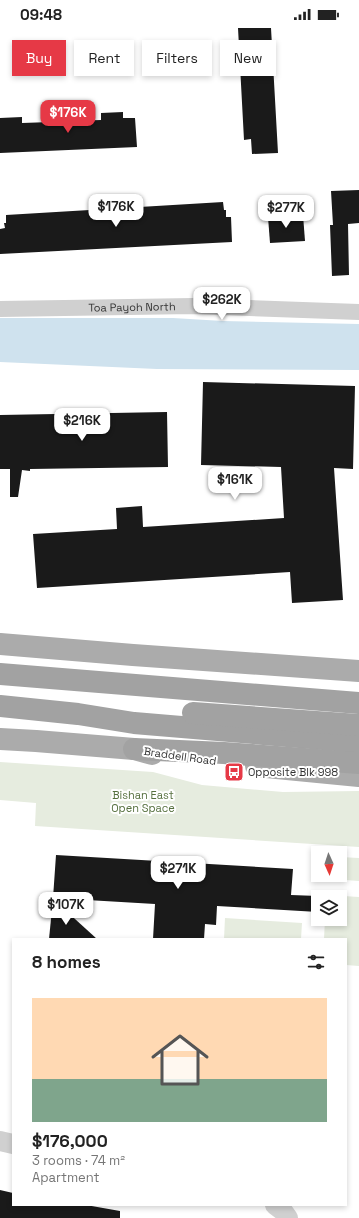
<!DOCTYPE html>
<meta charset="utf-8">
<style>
body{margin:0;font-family:"Space Grotesk",sans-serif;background:#f2f2f2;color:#222;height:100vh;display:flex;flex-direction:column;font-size:15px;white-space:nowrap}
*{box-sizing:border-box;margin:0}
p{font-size:13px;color:#767676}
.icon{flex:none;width:22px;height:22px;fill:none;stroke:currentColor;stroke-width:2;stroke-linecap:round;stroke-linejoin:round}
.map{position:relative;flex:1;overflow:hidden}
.panel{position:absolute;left:12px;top:910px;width:335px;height:268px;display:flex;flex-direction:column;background:#fff;border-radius:0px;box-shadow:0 2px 6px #0003}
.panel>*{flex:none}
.banner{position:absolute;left:12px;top:12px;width:335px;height:36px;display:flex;gap:8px}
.needle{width:26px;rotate:177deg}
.controls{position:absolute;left:311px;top:818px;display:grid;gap:8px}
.controls a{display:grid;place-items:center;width:36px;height:36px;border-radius:0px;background:#fff;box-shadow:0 2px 6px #0003;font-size:20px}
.price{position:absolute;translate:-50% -34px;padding:0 9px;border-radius:8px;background:#fff;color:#222;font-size:13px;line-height:26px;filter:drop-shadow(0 1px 2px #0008)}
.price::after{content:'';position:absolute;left:50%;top:24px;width:12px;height:9px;margin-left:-6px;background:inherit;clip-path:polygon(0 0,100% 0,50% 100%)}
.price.active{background:#e63946;color:#fff}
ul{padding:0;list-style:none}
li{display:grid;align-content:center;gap:8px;height:212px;padding:0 20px}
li+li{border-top:1px solid #e0e0e0}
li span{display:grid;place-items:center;height:124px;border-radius:0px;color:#555}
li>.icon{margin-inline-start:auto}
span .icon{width:72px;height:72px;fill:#fffc;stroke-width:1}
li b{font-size:17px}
h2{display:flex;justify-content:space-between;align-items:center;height:48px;padding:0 20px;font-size:17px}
.chip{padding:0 14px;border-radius:0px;background:#fff;box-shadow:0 2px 6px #0003;font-size:14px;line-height:36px}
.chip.active{background:#e63946;color:#fff}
.status{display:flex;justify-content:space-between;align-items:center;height:28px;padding:0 20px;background:#fff;direction:ltr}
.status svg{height:11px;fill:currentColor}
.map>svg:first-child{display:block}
.green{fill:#e6ecdf}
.water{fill:#cfe2ee}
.building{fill:#1a1a1a}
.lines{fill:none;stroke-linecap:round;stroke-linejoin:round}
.minor{stroke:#d0d0d0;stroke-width:16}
.tertiary{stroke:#d0d0d0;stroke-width:20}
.primary{stroke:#ababab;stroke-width:22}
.trunk{stroke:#a2a2a2;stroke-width:22}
.labels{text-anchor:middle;stroke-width:4;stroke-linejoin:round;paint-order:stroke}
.street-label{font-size:11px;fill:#333;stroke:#fff}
.poi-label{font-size:11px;fill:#333;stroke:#fff;text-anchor:start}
.park-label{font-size:11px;fill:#56703f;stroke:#fff}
</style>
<div class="status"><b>09:48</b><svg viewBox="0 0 49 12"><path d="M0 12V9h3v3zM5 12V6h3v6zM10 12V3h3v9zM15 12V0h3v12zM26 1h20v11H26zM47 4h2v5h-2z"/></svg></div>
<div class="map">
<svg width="359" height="1190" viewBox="0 0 359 1190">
<rect width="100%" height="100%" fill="#fff"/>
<g class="green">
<path d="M0 734 153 744 202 757 283 764 359 763V819L35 798 36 775 0 772Z"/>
<path d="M340 829 359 830V853L317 850 318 843V847H340Z"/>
<path d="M327 867 359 869V938L346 937V911H324L325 891H340V869H327Z"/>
<path d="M225 890 302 895 301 911H224Z"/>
</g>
<path class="water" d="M0 290H173L223 293 359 296V342L157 341 0 334Z"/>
<g class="building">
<path d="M238 0H271L278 125 252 126 251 111 244 112Z"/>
<path d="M123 84V90H135L137 119 0 125V90L22 89V95L51 94 50 88 71 87V93L101 92V85Z"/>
<path d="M359 162V195L348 196 349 247 332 248 330 197H333L331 163Z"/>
<path d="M223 174 224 182H226V189H231L232 214 0 226V201L5 200 4 195H6V187Z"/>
<path d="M303 187 305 213 270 215 268 189Z"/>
<path d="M203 354 355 358 353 441 334 440 343 572 292 575 290 544 37 560 33 506 117 501 116 480 142 478 143 499 284 490 281 439 201 437Z"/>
<path d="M167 384 168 439 30 441V443L22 442 18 469H10V441H0V387Z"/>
<path d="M56 827 293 841 291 867 318 868V884L217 878 216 897 205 896 204 911H153L155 876 53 870Z"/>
<path d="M53 871 97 911H49Z"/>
<path d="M0 1162 13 1165V1177H86L120 1183V1190H0Z"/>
</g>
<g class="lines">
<path class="minor" id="s1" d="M0 281 193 278 359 284"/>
<g class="tertiary">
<path d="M0 1113 13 1116"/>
<path d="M275 1177 283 1183 288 1190"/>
</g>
<g class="primary">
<path d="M0 616 133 627 359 643"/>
<path d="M0 711 36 713 134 721 152 726"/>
<path d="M256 738 359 748"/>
</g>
<g class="trunk">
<path d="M0 646 359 675"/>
<path d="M0 678 78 686 134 695 359 714"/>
<path d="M193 685 359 697"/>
<path d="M134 721 224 725 359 735"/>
</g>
</g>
<defs>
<g id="bus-square" transform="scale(1)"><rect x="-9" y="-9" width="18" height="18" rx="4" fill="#e63946" stroke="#fff"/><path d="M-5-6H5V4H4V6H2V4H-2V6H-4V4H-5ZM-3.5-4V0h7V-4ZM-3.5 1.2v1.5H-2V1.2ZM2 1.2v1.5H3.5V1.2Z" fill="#fff"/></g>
</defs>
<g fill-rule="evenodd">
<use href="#bus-square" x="234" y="744"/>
</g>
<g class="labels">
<g class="street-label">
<text dy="4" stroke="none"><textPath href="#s1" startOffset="132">Toa Payoh North</textPath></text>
<text transform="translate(180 728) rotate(8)" y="4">Braddell Road</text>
</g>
<g class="poi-label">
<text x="248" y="748">Opposite Blk 998</text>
</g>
<g class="park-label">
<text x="143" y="771">Bishan East<tspan x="143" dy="13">Open Space</tspan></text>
</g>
</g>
</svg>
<div class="controls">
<a><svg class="needle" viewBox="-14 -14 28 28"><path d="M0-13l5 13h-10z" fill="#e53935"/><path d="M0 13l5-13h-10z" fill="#767676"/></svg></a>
<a><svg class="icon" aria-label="layers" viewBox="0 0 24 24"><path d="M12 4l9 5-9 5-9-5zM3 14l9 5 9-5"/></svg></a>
</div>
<b class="price active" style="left:68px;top:106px">$176K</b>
<b class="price" style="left:116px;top:200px">$176K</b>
<b class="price" style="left:286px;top:201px">$277K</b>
<b class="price" style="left:222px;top:293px">$262K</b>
<b class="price" style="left:82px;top:414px">$216K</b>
<b class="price" style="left:235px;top:473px">$161K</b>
<b class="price" style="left:178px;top:862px">$271K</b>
<b class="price" style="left:66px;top:898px">$107K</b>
<div class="banner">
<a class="chip active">Buy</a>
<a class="chip">Rent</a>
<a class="chip">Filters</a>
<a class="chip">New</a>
</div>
<section class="panel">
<h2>8 homes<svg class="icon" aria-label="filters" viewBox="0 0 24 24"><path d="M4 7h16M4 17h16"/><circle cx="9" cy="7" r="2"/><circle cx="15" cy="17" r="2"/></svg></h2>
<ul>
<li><span style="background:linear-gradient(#ffd9b3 65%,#7fa58c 0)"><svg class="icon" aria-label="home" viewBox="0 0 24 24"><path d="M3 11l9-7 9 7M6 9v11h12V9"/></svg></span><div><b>$176,000</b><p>3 rooms · 74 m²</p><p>Apartment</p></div></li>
</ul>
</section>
</div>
